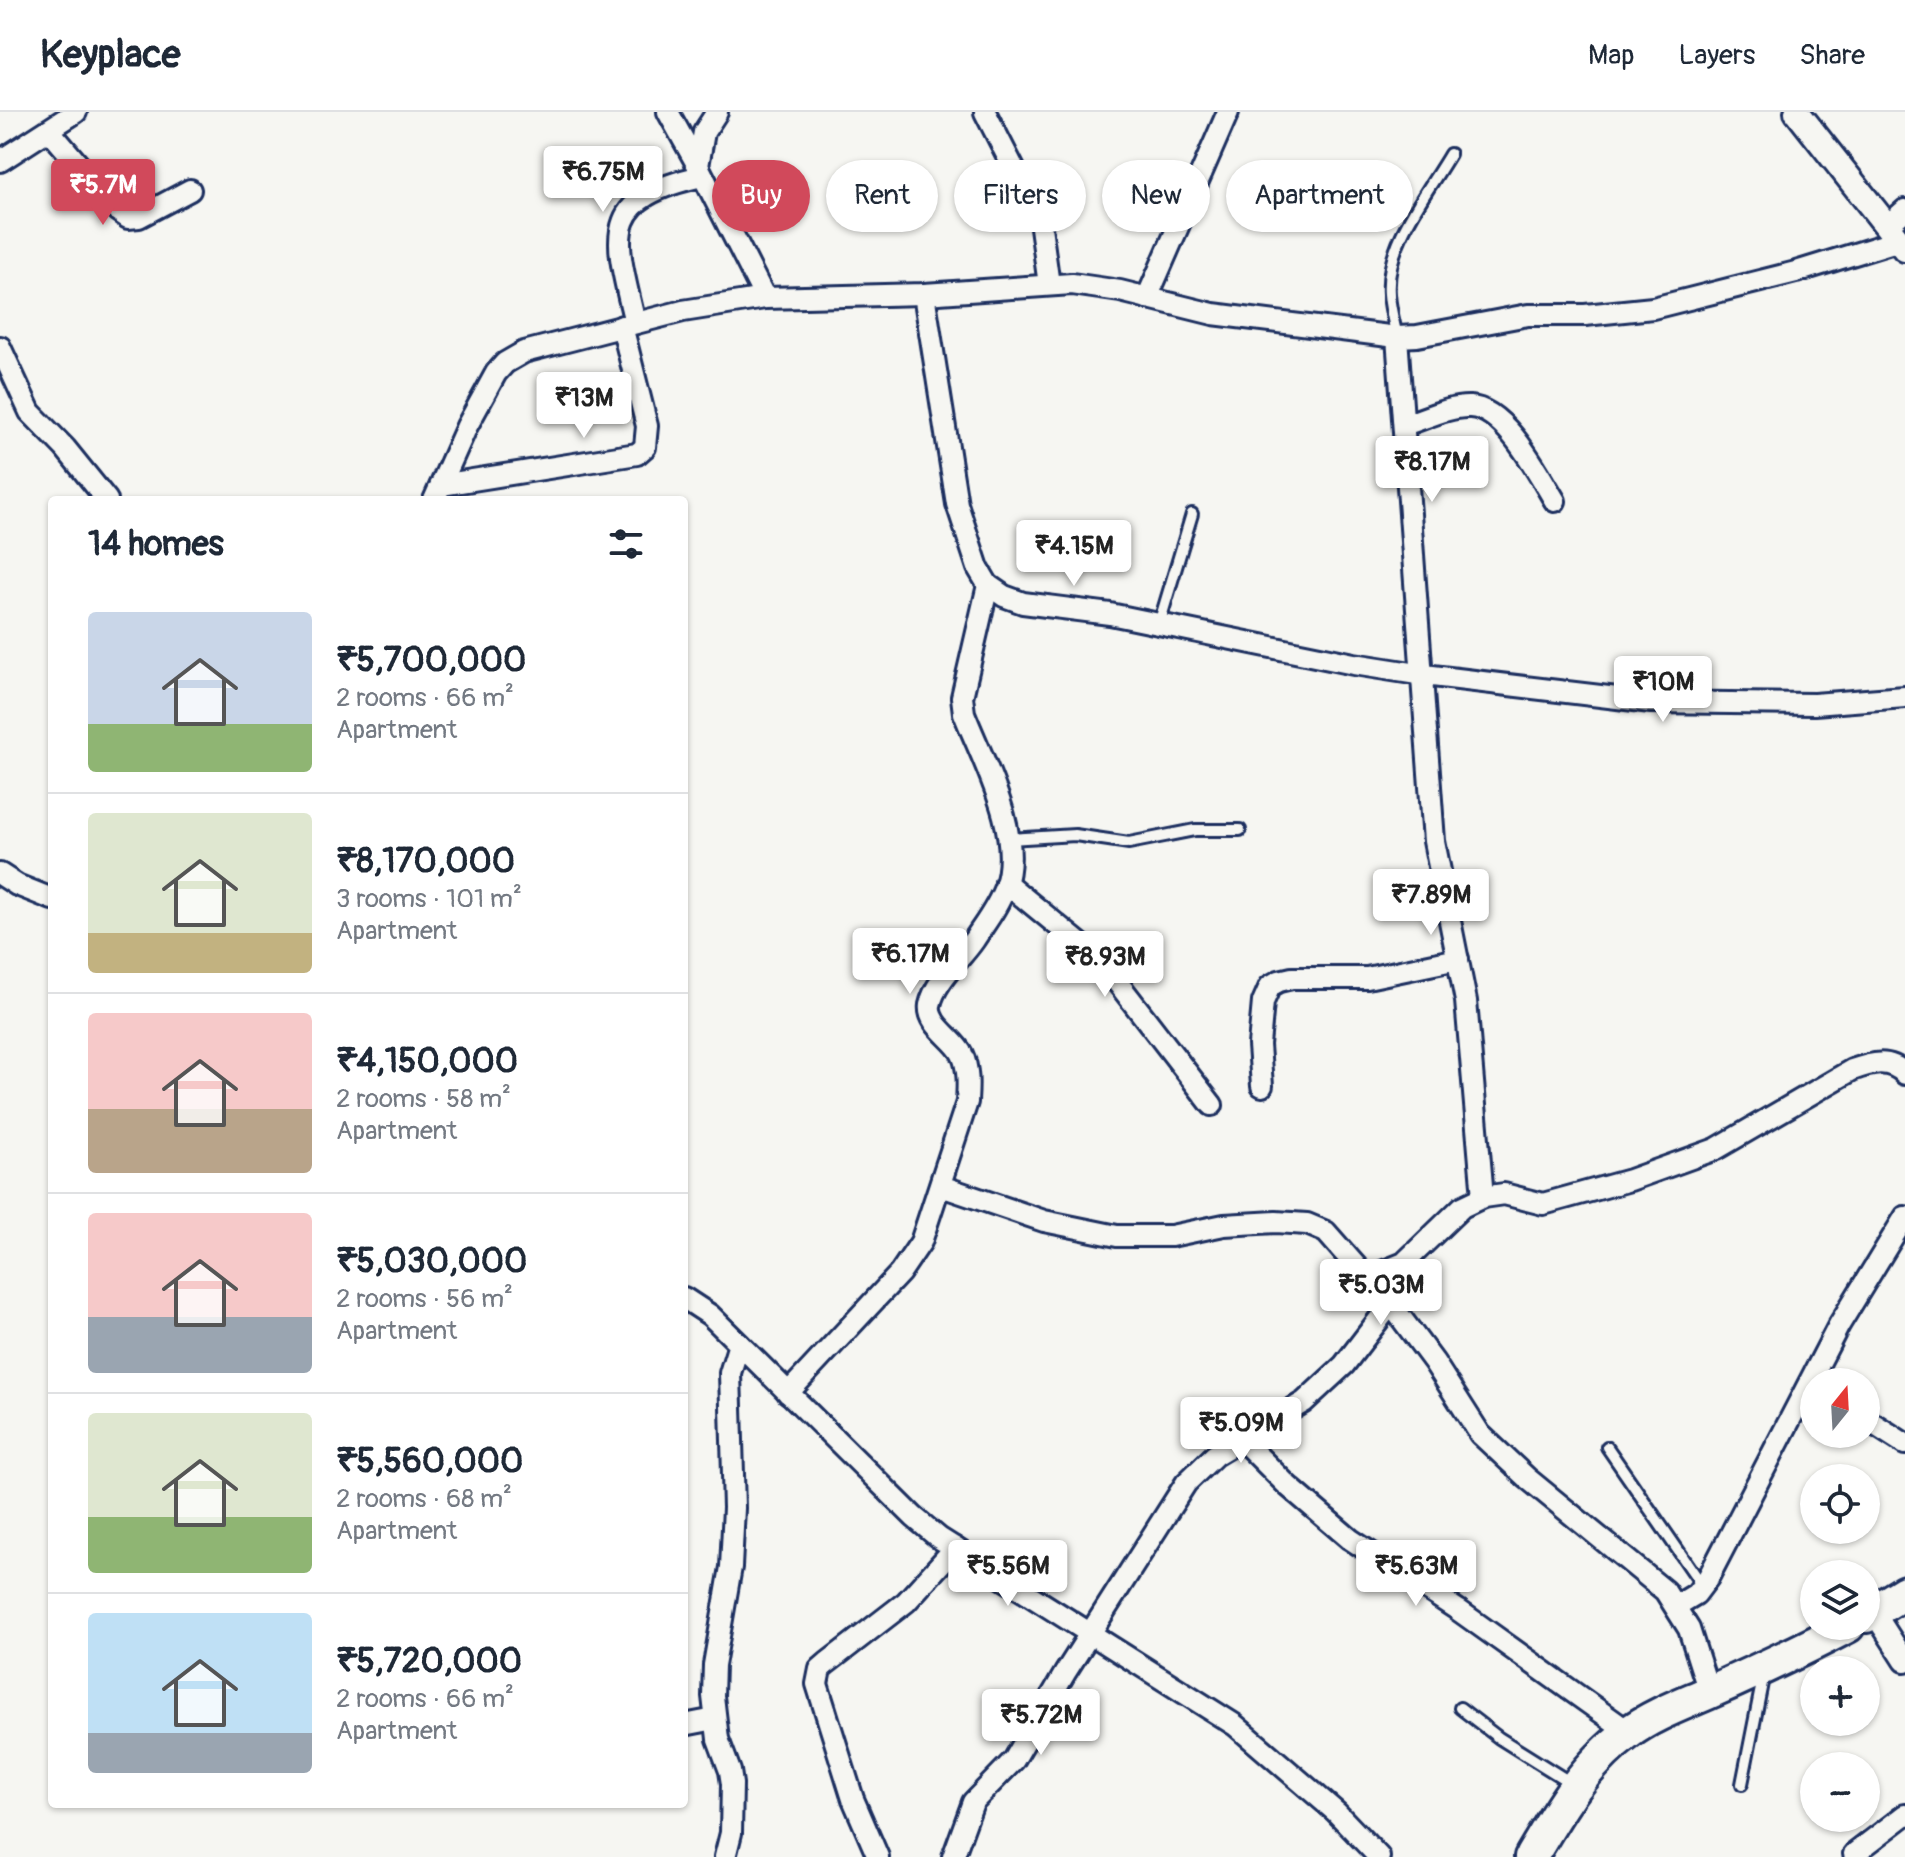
<!DOCTYPE html>
<meta charset="utf-8">
<style>
body{margin:0;font-family:Pangolin,sans-serif;background:#f2f2f3;color:#1f2937;height:100vh;display:flex;flex-direction:column;font-size:30px;white-space:nowrap}
*{box-sizing:border-box;margin:0}
p{font-size:26px;color:#747a83}
.icon{flex:none;width:44px;height:44px;fill:none;stroke:currentColor;stroke-width:2;stroke-linecap:round;stroke-linejoin:round}
.map{position:relative;flex:1;overflow:hidden}
.details{position:absolute;left:48px;top:384px;width:640px;height:1312px;display:flex;flex-direction:column;background:#fff;border-radius:8px;box-shadow:0 2px 6px #0004}
.details>*{flex:none}
.guide{position:absolute;left:712px;top:48px;width:760px;height:72px;display:flex;gap:16px}
.needle{width:52px;rotate:18deg}
.fabs{position:absolute;left:1800px;top:1256px;display:grid;gap:16px}
.fabs a{display:grid;place-items:center;width:80px;height:80px;border-radius:50%;background:#fff;box-shadow:0 2px 6px #0004;font-size:40px}
.price{position:absolute;translate:-50% -68px;padding:0 18px;border-radius:8px;background:#fff;color:#222;font-size:26px;line-height:52px;filter:drop-shadow(0 2px 4px #0008)}
.price::after{content:'';position:absolute;left:50%;top:48px;width:24px;height:18px;margin-left:-12px;background:inherit;clip-path:polygon(0 0,100% 0,50% 100%)}
.price.active{background:#d1495b;color:#fff}
ul{padding:0;list-style:none}
li{display:flex;align-items:center;gap:24px;height:200px;padding:0 40px}
li+li{border-top:2px solid #e0e1e3}
li span{display:grid;place-items:center;flex:none;width:224px;height:160px;border-radius:8px;color:#555}
li>.icon{margin-inline-start:auto}
span .icon{width:96px;height:96px;fill:#fffc;stroke-width:1}
li b{font-size:34px}
h2{display:flex;justify-content:space-between;align-items:center;height:96px;padding:0 40px;font-size:34px}
.tag{padding:0 28px;border-radius:36px;background:#fff;box-shadow:0 2px 6px #0004;font-size:28px;line-height:72px}
.tag.active{background:#d1495b;color:#fff}
header{display:flex;align-items:center;gap:48px;box-sizing:border-box;height:112px;padding:0 40px;background:#fff;border-bottom:2px solid #e0e1e3}
header strong{font-size:38px}
nav{display:flex;gap:44px;margin-inline-start:auto;font-size:28px}
.map>svg:first-child{display:block}
.lines{fill:none;stroke-linecap:round;stroke-linejoin:round}
.service-casing{stroke:#1b2f5e;stroke-width:16}
.minor-casing{stroke:#1b2f5e;stroke-width:26}
.tertiary-casing{stroke:#1b2f5e;stroke-width:30}
.trunk-casing{stroke:#1b2f5e;stroke-width:38}
.service{stroke:#f6f6f2;stroke-width:10}
.minor{stroke:#f6f6f2;stroke-width:20}
.tertiary{stroke:#f6f6f2;stroke-width:24}
.trunk{stroke:#f6f6f2;stroke-width:32}
</style>
<header>
<strong>Keyplace</strong>
<nav><a>Map</a><a>Layers</a><a>Share</a></nav>
</header>
<div class="map">
<svg width="1905" height="1745" viewBox="0 0 1905 1745">
<rect width="100%" height="100%" fill="#f6f6f2"/>
<filter id="ink" filterUnits="userSpaceOnUse"><feTurbulence type="fractalNoise" baseFrequency=".0125" numOctaves="2"/><feDisplacementMap in="SourceGraphic" scale="16" xChannelSelector="R" yChannelSelector="G"/><feConvolveMatrix kernelMatrix="1 2 1 2 8 2 1 2 1" color-interpolation-filters="sRGB"/></filter>
<g filter="url(#ink)">
<g class="lines">
<g class="service-casing">
<g id="service">
<path d="M1397 225C1394 211 1390 197 1389 182 1385 132 1426 83 1450 42"/>
<path d="M1159 512 1192 402"/>
<path d="M1009 727 1075 723 1129 731 1195 718H1240"/>
<path d="M1607 1335 1702 1473"/>
<path d="M1460 1596 1499 1626 1571 1671"/>
<path d="M1742 1672 1764 1561"/>
</g>
</g>
<g class="minor-casing">
<g id="minor">
<path d="M668 0 698 54"/>
<path d="M717 0 704 20 698 54 765 186"/>
<path d="M985 0 1040 108 1049 173"/>
<path d="M49 18 118 99 128 106 139 105 190 78"/>
<path d="M0 49 76 0"/>
<path d="M1888 113 1905 98"/>
<path d="M924 182 957 392 978 456 988 473 1004 484 1023 491 1110 502 1354 552 1424 563 1651 590 1814 592 1905 585"/>
<path d="M1147 186 1228 0"/>
<path d="M635 211C615 125 598 87 702 64"/>
<path d="M1397 225 1434 729 1466 889 1483 1085"/>
<path d="M0 235 30 300 65 336 107 388"/>
<path d="M1404 313C1424 307 1449 294 1470 295 1505 296 1538 361 1555 389"/>
<path d="M441 373 637 342 645 335 647 314 622 214"/>
<path d="M434 388 467 314 496 261 505 251 524 240 683 199 765 186 924 182 1072 172 1120 179 1213 202 1397 225 1417 224 1528 203H1585L1653 196 1796 160 1900 128"/>
<path d="M0 762 17 773 52 787"/>
<path d="M1006 771 1101 849 1212 993"/>
<path d="M1262 974 1259 933 1263 890 1270 874 1279 869 1292 866H1367L1458 847"/>
<path d="M941 1074 1044 1109 1117 1124H1171L1224 1113 1276 1110 1307 1112 1326 1120 1399 1203 1434 1250 1480 1322 1527 1366 1665 1479 1689 1517 1709 1580"/>
<path d="M1367 1166 1404 1151 1462 1095 1483 1085 1504 1082 1543 1092 1630 1068 1716 1037 1852 958C1872 951 1889 946 1905 962"/>
<path d="M684 1186 710 1203 914 1405 939 1426 1235 1613 1336 1700 1379 1745"/>
<path d="M788 1281 900 1161 921 1130 967 990C968 974 969 957 962 942 954 926 927 913 930 893 935 869 961 847 974 828 985 811 998 795 1005 775 1024 722 983 650 964 601L962 585 988 473"/>
<path d="M1866 1307 1905 1332"/>
<path d="M1241 1327 1288 1374 1350 1427 1458 1498 1629 1620"/>
<path d="M1676 1494 1696 1482 1708 1466 1839 1213 1905 1105"/>
<path d="M1873 1499 1905 1549"/>
<path d="M684 1613 715 1607"/>
<path d="M1854 1742 1905 1703"/>
<path d="M725 1745 731 1721 732 1672 730 1659 718 1627 713 1584 714 1553 731 1455 734 1396 730 1261 739 1232"/>
<path d="M878 1745 853 1687 817 1572 820 1557 827 1551 906 1490 955 1436"/>
<path d="M953 1745 973 1690 1014 1648 1065 1561 1186 1371 1215 1343 1304 1290 1344 1253 1390 1193"/>
</g>
</g>
<g class="tertiary-casing">
<path id="tertiary" d="M1797 0 1905 137"/>
</g>
<g class="trunk-casing">
<g id="trunk">
<path d="M1866 1504 1905 1480"/>
<path d="M1531 1745C1558 1699 1584 1653 1628 1621 1652 1603 1683 1592 1710 1580 1757 1559 1803 1538 1848 1514"/>
</g>
</g>
<use href="#service" class="service"/>
<use href="#minor" class="minor"/>
<use href="#tertiary" class="tertiary"/>
<use href="#trunk" class="trunk"/>
</g>
</g>
</svg>
<div class="fabs">
<a><svg class="needle" viewBox="-14 -14 28 28"><path d="M0-13l5 13h-10z" fill="#e53935"/><path d="M0 13l5-13h-10z" fill="#747a83"/></svg></a>
<a><svg class="icon" aria-label="locate" viewBox="0 0 24 24"><circle cx="12" cy="12" r="6"/><path d="M12 2v4M12 18v4M2 12h4M18 12h4"/></svg></a>
<a><svg class="icon" aria-label="layers" viewBox="0 0 24 24"><path d="M12 4l9 5-9 5-9-5zM3 14l9 5 9-5"/></svg></a>
<a>+</a>
<a>−</a>
</div>
<b class="price" style="left:603px;top:102px">₹6.75M</b>
<b class="price active" style="left:103px;top:115px">₹5.7M</b>
<b class="price" style="left:584px;top:328px">₹13M</b>
<b class="price" style="left:1432px;top:392px">₹8.17M</b>
<b class="price" style="left:1074px;top:476px">₹4.15M</b>
<b class="price" style="left:1663px;top:612px">₹10M</b>
<b class="price" style="left:1431px;top:825px">₹7.89M</b>
<b class="price" style="left:910px;top:884px">₹6.17M</b>
<b class="price" style="left:1105px;top:887px">₹8.93M</b>
<b class="price" style="left:1381px;top:1215px">₹5.03M</b>
<b class="price" style="left:1241px;top:1353px">₹5.09M</b>
<b class="price" style="left:1008px;top:1496px">₹5.56M</b>
<b class="price" style="left:1416px;top:1496px">₹5.63M</b>
<b class="price" style="left:1041px;top:1645px">₹5.72M</b>
<div class="guide">
<a class="tag active">Buy</a>
<a class="tag">Rent</a>
<a class="tag">Filters</a>
<a class="tag">New</a>
<a class="tag">Apartment</a>
</div>
<section class="details">
<h2>14 homes<svg class="icon" aria-label="filters" viewBox="0 0 24 24"><path d="M4 7h16M4 17h16"/><circle cx="9" cy="7" r="2"/><circle cx="15" cy="17" r="2"/></svg></h2>
<ul>
<li><span style="background:linear-gradient(#c9d6e8 70%,#8fb573 0)"><svg class="icon" aria-label="home" viewBox="0 0 24 24"><path d="M3 11l9-7 9 7M6 9v11h12V9"/></svg></span><div><b>₹5,700,000</b><p>2 rooms · 66 m²</p><p>Apartment</p></div></li>
<li><span style="background:linear-gradient(#dfe7d0 75%,#c2b280 0)"><svg class="icon" aria-label="home" viewBox="0 0 24 24"><path d="M3 11l9-7 9 7M6 9v11h12V9"/></svg></span><div><b>₹8,170,000</b><p>3 rooms · 101 m²</p><p>Apartment</p></div></li>
<li><span style="background:linear-gradient(#f6c9c9 60%,#b9a48a 0)"><svg class="icon" aria-label="home" viewBox="0 0 24 24"><path d="M3 11l9-7 9 7M6 9v11h12V9"/></svg></span><div><b>₹4,150,000</b><p>2 rooms · 58 m²</p><p>Apartment</p></div></li>
<li><span style="background:linear-gradient(#f6c9c9 65%,#9aa5b1 0)"><svg class="icon" aria-label="home" viewBox="0 0 24 24"><path d="M3 11l9-7 9 7M6 9v11h12V9"/></svg></span><div><b>₹5,030,000</b><p>2 rooms · 56 m²</p><p>Apartment</p></div></li>
<li><span style="background:linear-gradient(#dfe7d0 65%,#8fb573 0)"><svg class="icon" aria-label="home" viewBox="0 0 24 24"><path d="M3 11l9-7 9 7M6 9v11h12V9"/></svg></span><div><b>₹5,560,000</b><p>2 rooms · 68 m²</p><p>Apartment</p></div></li>
<li><span style="background:linear-gradient(#bfe0f5 75%,#9aa5b1 0)"><svg class="icon" aria-label="home" viewBox="0 0 24 24"><path d="M3 11l9-7 9 7M6 9v11h12V9"/></svg></span><div><b>₹5,720,000</b><p>2 rooms · 66 m²</p><p>Apartment</p></div></li>
</ul>
</section>
</div>
